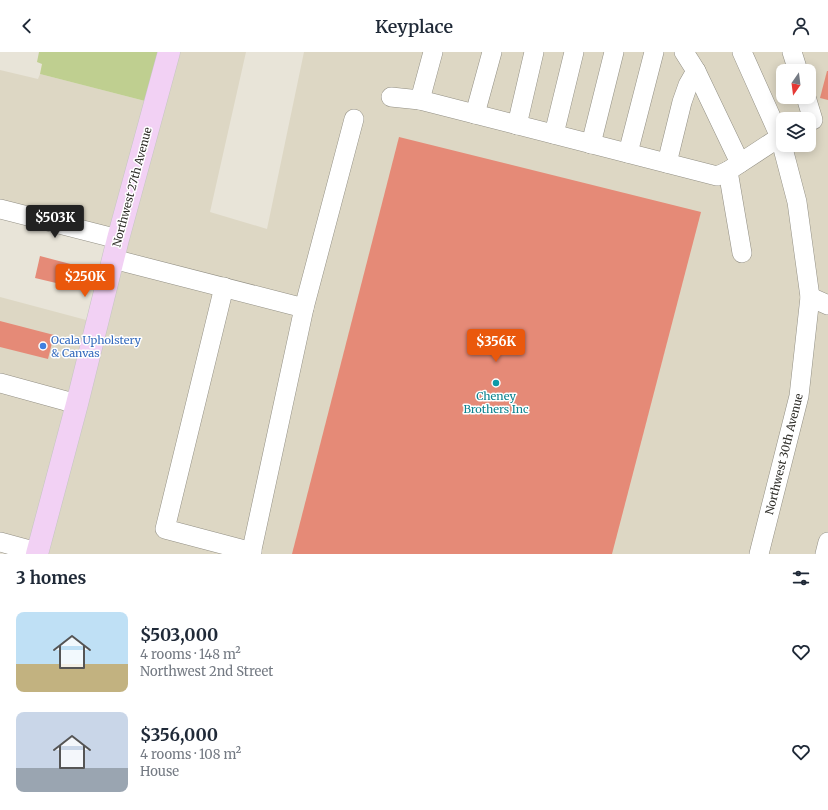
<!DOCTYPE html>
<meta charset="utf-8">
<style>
body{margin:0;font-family:Merriweather,serif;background:#f6f6f7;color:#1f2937;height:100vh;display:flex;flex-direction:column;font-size:15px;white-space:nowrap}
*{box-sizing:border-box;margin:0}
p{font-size:13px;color:#747a83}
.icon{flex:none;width:22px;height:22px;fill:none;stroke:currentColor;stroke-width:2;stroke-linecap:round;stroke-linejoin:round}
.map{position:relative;height:502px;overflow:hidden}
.side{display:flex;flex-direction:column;background:#fff;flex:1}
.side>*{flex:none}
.needle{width:26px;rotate:194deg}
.tools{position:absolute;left:776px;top:12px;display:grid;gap:8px}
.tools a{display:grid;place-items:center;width:40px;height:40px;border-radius:8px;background:#fff;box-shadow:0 2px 10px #0003;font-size:20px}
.price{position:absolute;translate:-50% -34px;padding:0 9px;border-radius:4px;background:#ea580c;color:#fff;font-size:13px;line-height:26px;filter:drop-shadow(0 1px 2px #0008)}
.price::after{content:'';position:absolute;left:50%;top:24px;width:12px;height:9px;margin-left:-6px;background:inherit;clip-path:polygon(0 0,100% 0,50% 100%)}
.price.active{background:#222;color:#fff}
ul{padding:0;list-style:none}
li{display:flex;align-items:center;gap:12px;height:100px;padding:0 16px}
li span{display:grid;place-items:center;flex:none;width:112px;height:80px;border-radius:8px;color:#555}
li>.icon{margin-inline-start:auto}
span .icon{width:48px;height:48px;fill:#fffc;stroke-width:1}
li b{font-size:17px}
h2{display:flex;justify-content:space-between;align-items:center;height:48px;padding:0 16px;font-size:17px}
header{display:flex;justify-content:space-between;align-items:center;height:52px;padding:0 16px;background:#fff;font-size:18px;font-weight:600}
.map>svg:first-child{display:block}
.built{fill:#ddd7c4;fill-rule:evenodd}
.green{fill:#bfcf90}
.building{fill:#e58a77}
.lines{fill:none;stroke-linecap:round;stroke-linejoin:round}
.minor-casing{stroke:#928f84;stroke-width:20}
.major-casing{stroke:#c5c5c3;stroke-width:23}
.minor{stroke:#fff;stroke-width:19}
.major{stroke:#f2d1f4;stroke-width:22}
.shop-dot{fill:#3f7fe0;stroke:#fff;stroke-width:1.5}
.culture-dot{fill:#0f9aa8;stroke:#fff;stroke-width:1.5}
.labels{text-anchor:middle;stroke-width:3;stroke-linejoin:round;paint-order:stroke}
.street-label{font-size:11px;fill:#302f2a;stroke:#fff}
.shop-label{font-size:11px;fill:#366cbe;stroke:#fff;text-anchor:start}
.culture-label{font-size:11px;fill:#0d838f;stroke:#fff}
</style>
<header><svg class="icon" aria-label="back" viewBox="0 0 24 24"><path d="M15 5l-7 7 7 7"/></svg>Keyplace<svg class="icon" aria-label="person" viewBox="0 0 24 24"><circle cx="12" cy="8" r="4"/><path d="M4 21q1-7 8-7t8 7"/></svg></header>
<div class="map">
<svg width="828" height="502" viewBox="0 0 828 502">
<rect width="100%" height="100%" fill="#e8e4d8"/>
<g class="built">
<path d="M177 0H246L210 160 267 177 304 0H734L774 88 790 152 802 246 793 343 752 502H44Z"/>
<path d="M750 0H828V502H766L817 246 790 93H809V67H783V73ZM783 19H809V45H783Z"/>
<path d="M0 18 38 27 40 22 149 50 113 177 0 149Z"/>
<path d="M0 245 90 269 72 342 0 323Z"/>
<path d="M0 339 68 357 33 490 0 482Z"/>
</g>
<path class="green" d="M39 0H162L149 50 40 22 42 12 37 10Z"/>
<g class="building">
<path d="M827 19H828V48L820 46Z"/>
<path d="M399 85 701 160 612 502H292Z"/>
<path d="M40 204 78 214 73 235 35 226Z"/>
<path d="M0 269 54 283 48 307 0 295Z"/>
</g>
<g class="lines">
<g class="minor-casing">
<g id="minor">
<path d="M684 0 696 19 740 111"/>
<path d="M742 0 780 85 797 150 810 245 799 344 759 502"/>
<path d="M792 0 798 19"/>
<path d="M391 45 420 48 717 124 728 119"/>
<path d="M806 45 813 68"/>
<path d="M420 48 433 0"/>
<path d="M475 62 492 0"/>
<path d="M517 73 534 0"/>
<path d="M554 82 574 0"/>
<path d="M591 92 614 0"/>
<path d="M628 101 654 0"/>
<path d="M667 111 682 50 688 33 696 19"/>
<path d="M0 157 118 187"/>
<path d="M742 201 728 119 783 83"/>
<path d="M113 207 304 256 354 67"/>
<path d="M224 235 165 477 252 500"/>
<path d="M810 245 828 253"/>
<path d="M0 331 77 352"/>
<path d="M0 490 37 500"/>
<path d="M251 502 304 256"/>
<path d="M825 502 828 490"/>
</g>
</g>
<g class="major-casing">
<path id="major" d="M37 502 77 352 118 187 169 0"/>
</g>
<use href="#minor" class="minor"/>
<use href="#major" class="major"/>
</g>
<circle class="shop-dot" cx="43" cy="294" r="4"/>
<circle class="culture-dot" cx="496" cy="331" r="4"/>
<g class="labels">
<g class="street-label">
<text transform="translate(132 135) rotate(-75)" y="4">Northwest 27th Avenue</text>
<text transform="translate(784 402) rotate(-76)" y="4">Northwest 30th Avenue</text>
</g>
<g class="shop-label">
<text x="51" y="292">Ocala Upholstery<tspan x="51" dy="13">&amp; Canvas</tspan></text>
</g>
<g class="culture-label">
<text x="496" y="348">Cheney<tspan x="496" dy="13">Brothers Inc</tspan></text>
</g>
</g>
</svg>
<div class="tools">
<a><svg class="needle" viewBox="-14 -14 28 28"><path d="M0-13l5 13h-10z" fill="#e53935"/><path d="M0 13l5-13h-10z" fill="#747a83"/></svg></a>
<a><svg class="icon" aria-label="layers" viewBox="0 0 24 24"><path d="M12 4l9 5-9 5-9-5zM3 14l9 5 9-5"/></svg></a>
</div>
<b class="price active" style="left:55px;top:187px">$503K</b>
<b class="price" style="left:85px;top:246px">$250K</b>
<b class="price" style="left:496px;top:311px">$356K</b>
</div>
<section class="side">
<h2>3 homes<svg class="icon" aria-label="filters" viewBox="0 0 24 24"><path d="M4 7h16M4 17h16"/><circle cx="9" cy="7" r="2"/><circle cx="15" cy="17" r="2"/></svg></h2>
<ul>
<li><span style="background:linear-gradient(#bfe0f5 65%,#c2b280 0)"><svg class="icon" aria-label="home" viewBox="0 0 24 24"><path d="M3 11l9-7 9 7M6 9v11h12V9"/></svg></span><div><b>$503,000</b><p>4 rooms · 148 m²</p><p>Northwest 2nd Street</p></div><svg class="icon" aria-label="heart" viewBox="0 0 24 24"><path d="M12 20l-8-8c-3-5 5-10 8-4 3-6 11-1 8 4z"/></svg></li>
<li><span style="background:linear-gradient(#c9d6e8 70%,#9aa5b1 0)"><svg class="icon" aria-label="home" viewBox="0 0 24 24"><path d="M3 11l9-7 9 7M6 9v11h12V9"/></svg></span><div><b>$356,000</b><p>4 rooms · 108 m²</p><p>House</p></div><svg class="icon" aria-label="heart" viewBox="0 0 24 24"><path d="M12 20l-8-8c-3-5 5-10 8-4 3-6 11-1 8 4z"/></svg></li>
</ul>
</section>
